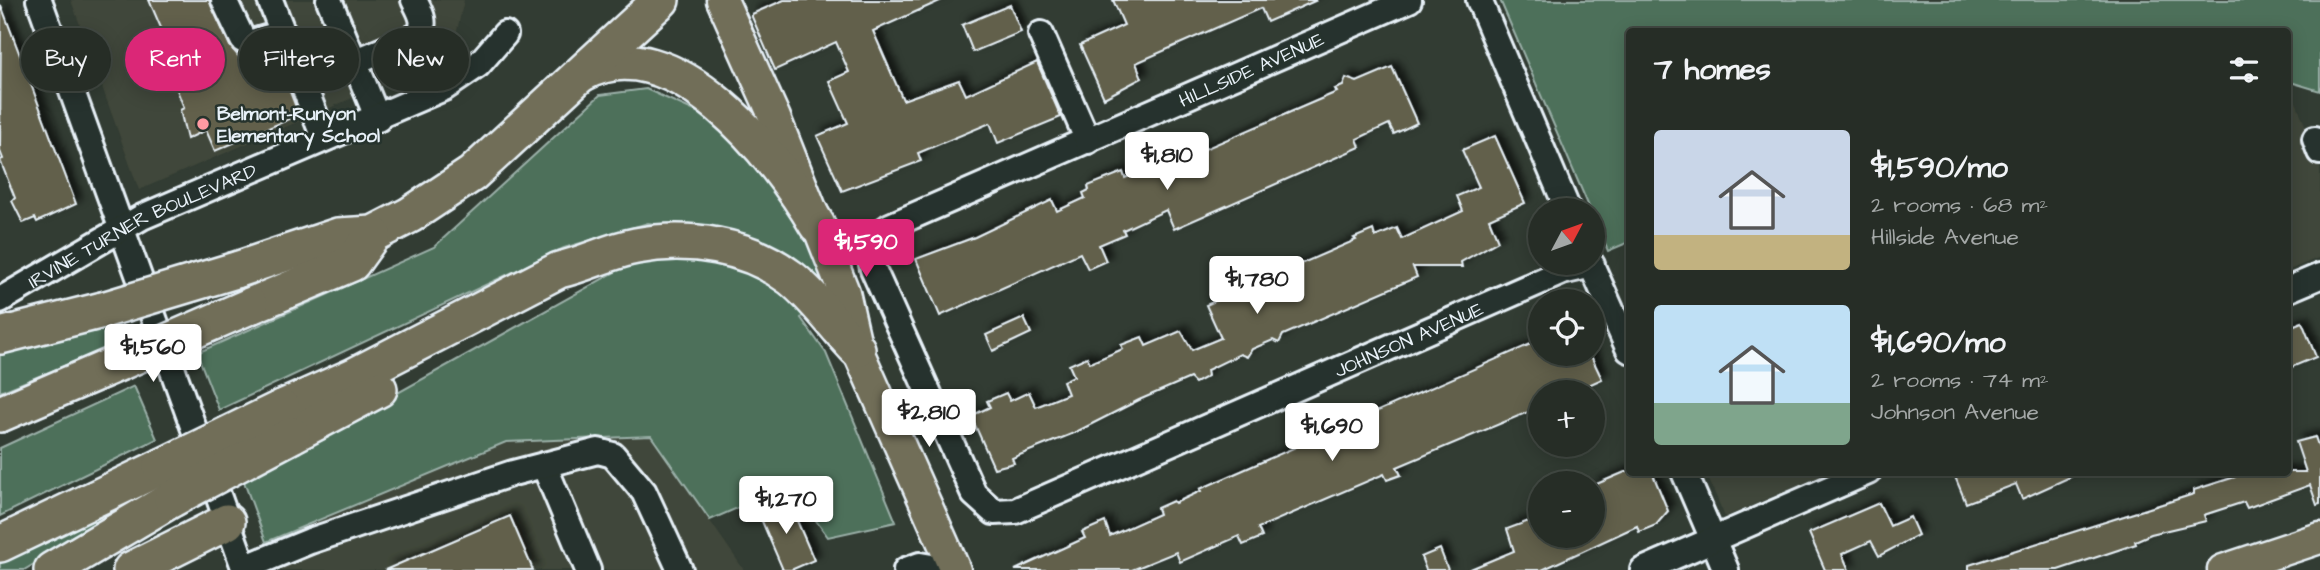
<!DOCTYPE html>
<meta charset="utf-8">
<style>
body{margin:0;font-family:"Architects Daughter",sans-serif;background:#323932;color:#f1f3f6;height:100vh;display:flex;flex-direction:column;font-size:26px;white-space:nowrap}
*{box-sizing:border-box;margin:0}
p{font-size:23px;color:#a4a8a7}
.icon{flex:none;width:38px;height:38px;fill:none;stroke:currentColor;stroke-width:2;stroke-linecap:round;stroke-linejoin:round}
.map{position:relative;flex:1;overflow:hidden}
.sheet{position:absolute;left:1626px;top:28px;width:665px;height:448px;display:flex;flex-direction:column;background:#262d26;border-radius:7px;box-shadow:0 4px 18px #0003,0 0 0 2px #424943}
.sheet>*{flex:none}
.banner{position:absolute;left:21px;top:28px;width:665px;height:63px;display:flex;gap:14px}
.needle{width:46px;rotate:49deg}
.buttons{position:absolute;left:1528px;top:198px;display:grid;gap:14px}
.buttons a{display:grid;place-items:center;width:77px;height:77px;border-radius:50%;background:#262d26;box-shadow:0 4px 18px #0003,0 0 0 2px #424943;font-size:35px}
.price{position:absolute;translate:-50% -60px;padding:0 16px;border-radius:7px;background:#fff;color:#222;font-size:23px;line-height:46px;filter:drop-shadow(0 2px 4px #0008)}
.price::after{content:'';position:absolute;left:50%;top:42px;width:21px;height:16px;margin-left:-10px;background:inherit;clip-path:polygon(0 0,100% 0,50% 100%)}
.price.current{background:#db2777;color:#fff}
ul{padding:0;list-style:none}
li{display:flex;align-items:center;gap:21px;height:175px;padding:0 28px}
li span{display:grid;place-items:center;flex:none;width:196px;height:140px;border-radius:7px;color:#555}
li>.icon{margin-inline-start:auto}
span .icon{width:84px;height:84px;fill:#fffc;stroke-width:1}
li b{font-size:30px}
h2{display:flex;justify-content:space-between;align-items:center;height:84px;padding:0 28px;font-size:30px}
.pill{padding:0 24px;border-radius:32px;background:#262d26;box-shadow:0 4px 18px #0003,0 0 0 2px #424943;font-size:24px;line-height:63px}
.pill.current{background:#db2777;color:#fff}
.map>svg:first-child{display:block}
.built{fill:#40473a}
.green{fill:#4e705a;stroke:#9bb0a9;stroke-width:2}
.building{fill:#62614c;stroke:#e8f1f8;stroke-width:2;filter:url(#shadow)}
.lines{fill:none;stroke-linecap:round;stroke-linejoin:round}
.minor-casing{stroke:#e8f1f8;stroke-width:30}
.major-casing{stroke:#e8f1f8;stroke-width:35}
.highway-casing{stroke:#e8f1f8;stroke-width:40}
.minor{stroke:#26332d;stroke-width:24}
.major{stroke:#716e59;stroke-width:30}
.highway{stroke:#716e59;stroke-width:35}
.highway-bridge-casing{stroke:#e8f1f8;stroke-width:40;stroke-linecap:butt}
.highway-bridge{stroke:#716e59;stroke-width:35}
.poi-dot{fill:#ff9aa2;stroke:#26332d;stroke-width:2.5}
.labels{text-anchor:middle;stroke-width:5;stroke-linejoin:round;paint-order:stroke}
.street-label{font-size:19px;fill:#e8f1f8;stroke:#26332d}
.poi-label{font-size:19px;font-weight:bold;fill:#e8f1f8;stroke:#26332d;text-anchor:start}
</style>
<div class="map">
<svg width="2320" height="570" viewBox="0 0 2320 570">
<defs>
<filter id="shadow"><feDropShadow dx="6" dy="-6" stdDeviation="3.5" flood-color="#0009"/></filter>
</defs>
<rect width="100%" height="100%" fill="#323c33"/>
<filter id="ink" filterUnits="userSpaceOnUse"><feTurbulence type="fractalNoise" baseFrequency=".0143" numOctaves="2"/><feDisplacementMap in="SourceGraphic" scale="14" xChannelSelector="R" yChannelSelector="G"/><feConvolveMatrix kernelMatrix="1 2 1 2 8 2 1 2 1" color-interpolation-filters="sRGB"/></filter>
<g filter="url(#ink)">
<g class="built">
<path d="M71 0H464L455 39 443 59 139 190Z"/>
<path d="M2295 99 2320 164V257L2287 271V100Z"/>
<path d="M651 436 744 570H276L266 542 506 442Z"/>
<path d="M1706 473H1827L1725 517Z"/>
</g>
<g class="green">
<path d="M1500 0H2320V91L2287 81V32H1629V242L1608 251Z"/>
<path d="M646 89 706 116 784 196 830 289 824 293 731 234 648 223 564 248 219 410 197 353 434 247 600 95Z"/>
<path d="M682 257C736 265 764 276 805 312L801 318 826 353 896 522 828 537 790 485 710 520 651 436 506 442 266 542 243 479 633 262Z"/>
<path d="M104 321 113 346 0 392V344Z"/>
<path d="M134 386 157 439 0 516V448Z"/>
<path d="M167 484 24 570H0V558Z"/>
</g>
<g class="building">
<path d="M149 0H209L230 46 239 57H253L274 51 299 115 215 151 206 130 187 139 180 110 184 108 169 69 177 65Z"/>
<path d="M784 0H942L873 31 903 100 959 80 966 95 1037 62 1061 117 998 143 990 123 918 153 921 161 842 191 817 136 848 123 829 81 849 72 836 42 775 70 752 17V14Z"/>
<path d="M1113 0H1317L1267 22 1261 8 1136 63 1142 78 1104 98 1080 45 1124 25Z"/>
<path d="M1 5 76 204 37 222 35 218 23 223 12 201 15 198 0 160 3 159 0 151Z"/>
<path d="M1010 5 1021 32 973 52 962 25Z"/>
<path d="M1392 67 1417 123 1394 134 1389 124 1357 139 1360 147 1174 229 1166 210 1123 230 1125 234 1099 245 1106 261 1088 269 1080 253 940 316 916 259 975 237 1052 200 1057 211 1085 198 1083 193 1089 190 1088 186 1123 172 1125 178 1145 170 1147 174 1337 92 1335 89 1343 86 1346 78 1357 82Z"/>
<path d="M1495 136 1525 203 1489 219 1498 241 1461 262 1462 267H1413L1417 277 1283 335 1279 343 1273 340 1252 349 1247 357 1240 354 1207 370 1208 376 1195 383 1190 378 1139 400 1074 433 1012 458 1014 463 994 468 971 416 990 407 987 401 1006 393 1010 401 1029 392 1036 407 1068 394 1063 381 1074 376 1069 365 1087 357 1090 363 1123 349 1121 345 1142 337 1146 346 1181 331 1192 350 1221 338 1206 305 1356 240 1354 238 1373 230 1375 237 1397 228 1402 239 1463 211 1457 196 1479 187 1462 150Z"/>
<path d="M1024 318 1031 333 993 351 986 335Z"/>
<path d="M2302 322 2316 357 2287 369V328Z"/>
<path d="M1540 340V354H1590L1602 379 1573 392H1540V407L1397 467 1401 475 1387 480 1384 474 1258 528 1262 537 1243 545 1239 536 1180 562 1176 552 1132 570H1015L1085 538 1082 532 1105 522 1110 536 1159 514 1157 508 1173 501 1175 503 1201 491 1200 489Z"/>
<path d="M2315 437 2320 451V504L2317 505 2310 485 2247 508 2244 502 2204 515 2206 521 2151 534 2135 541 2136 544 2058 570H1969V565L2194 494V490L2235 477 2234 472H2306L2296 442Z"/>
<path d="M1625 472H1652L1668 511 1656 525 1639 532 1637 526 1542 570H1468L1514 551 1507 529 1540 517V536H1592V486Z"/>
<path d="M1953 472H2079V473L2022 499 2016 484 1966 503Z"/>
<path d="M788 500 814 560 791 570H783L758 512Z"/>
<path d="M1879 503 1890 526 1910 517 1918 535 1879 556 1871 541 1842 554 1849 570H1825L1809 533Z"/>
<path d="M510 516 533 570H385Z"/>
<path d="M1440 549 1448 570H1426L1421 557Z"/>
</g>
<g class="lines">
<g class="minor-casing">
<g id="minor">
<path d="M39 0 245 570"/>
<path d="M224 0 243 40 249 43 283 33"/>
<path d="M270 0 324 138"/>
<path d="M329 0 378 119"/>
<path id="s1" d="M1409 0 890 226C874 236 868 251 873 269L974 494 994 512 1015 511 1562 272 1592 265"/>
<path d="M1479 0 1568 210"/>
<path d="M1041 34 1088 141"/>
<path d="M354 62 419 35C427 22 420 12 414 0"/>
<path d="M2315 139 2320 152"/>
<path d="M1590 262 1629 350"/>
<path d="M2287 290 2320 276"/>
<path id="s2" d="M0 300 142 217 444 88 478 65 505 34"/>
<path d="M544 465 588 570"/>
<path d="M1684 472 1726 570"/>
<path d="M244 568 310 541 513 473 598 451 613 455 644 492 680 570"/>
<path d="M906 570 920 565 949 570"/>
<path d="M1643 570 1868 472"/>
</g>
</g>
<g class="major-casing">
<g id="major">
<path d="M722 0 775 118 844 292 857 349 955 570"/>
<path d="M2223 570 2320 538"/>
</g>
</g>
<g class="highway-casing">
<g id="highway">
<path d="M583 73C673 23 779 159 817 225"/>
<path d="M236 270 338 236 373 234 410 215 472 174 661 0"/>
<path d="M250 306 352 263 373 234"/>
<path d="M0 336 103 310"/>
<path d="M282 408 354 376 559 270C586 264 609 251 636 246 688 236 748 245 791 278 816 298 835 326 857 349"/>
<path d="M0 414 121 362"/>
<path d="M292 435 379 389"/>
<path d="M0 544 161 467"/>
<path d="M52 570 172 499"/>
<path d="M131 570 227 522"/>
</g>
</g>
<use href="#minor" class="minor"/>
<use href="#major" class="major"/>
<use href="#highway" class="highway"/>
<g class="highway-bridge-casing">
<g id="highway-bridge">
<path d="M103 310 236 270"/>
<path d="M121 362 250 306"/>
<path d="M161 467 282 408"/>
<path d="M172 499 292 435"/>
</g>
</g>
<use href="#highway-bridge" class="highway-bridge"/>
</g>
</g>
<circle class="poi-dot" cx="203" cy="124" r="7"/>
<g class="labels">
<g class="street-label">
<text transform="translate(1251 69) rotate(-24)" y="7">HILLSIDE AVENUE</text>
<text dy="7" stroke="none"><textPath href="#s2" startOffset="161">IRVINE TURNER BOULEVARD</textPath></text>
<text dy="7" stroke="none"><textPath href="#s1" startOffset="1340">JOHNSON AVENUE</textPath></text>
</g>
<g class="poi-label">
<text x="217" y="120">Belmont-Runyon<tspan x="217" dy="22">Elementary School</tspan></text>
</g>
</g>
</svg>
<div class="buttons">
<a><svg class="needle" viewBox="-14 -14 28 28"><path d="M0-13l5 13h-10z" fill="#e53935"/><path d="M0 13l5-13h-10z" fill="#a4a8a7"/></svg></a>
<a><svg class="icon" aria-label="locate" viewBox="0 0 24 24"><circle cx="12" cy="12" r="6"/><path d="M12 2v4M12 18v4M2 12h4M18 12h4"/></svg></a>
<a>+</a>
<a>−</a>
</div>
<b class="price" style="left:1167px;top:192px">$1,810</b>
<b class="price current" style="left:866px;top:279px">$1,590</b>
<b class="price" style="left:1257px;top:316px">$1,780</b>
<b class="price" style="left:153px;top:384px">$1,560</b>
<b class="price" style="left:929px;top:449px">$2,810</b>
<b class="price" style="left:1332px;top:463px">$1,690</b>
<b class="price" style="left:786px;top:536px">$1,270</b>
<div class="banner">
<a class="pill">Buy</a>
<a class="pill current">Rent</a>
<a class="pill">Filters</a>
<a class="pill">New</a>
</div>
<section class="sheet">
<h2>7 homes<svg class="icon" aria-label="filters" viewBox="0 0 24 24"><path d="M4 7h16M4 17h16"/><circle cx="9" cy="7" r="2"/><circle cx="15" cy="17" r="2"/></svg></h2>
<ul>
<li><span style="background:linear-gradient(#c9d6e8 75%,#c2b280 0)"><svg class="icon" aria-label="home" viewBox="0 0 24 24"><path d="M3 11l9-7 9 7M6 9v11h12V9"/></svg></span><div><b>$1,590/mo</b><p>2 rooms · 68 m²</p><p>Hillside Avenue</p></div></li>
<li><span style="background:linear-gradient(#bfe0f5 70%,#7fa58c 0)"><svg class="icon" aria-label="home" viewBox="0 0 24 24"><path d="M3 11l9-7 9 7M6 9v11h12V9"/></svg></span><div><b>$1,690/mo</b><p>2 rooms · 74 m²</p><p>Johnson Avenue</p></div></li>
</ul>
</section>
</div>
